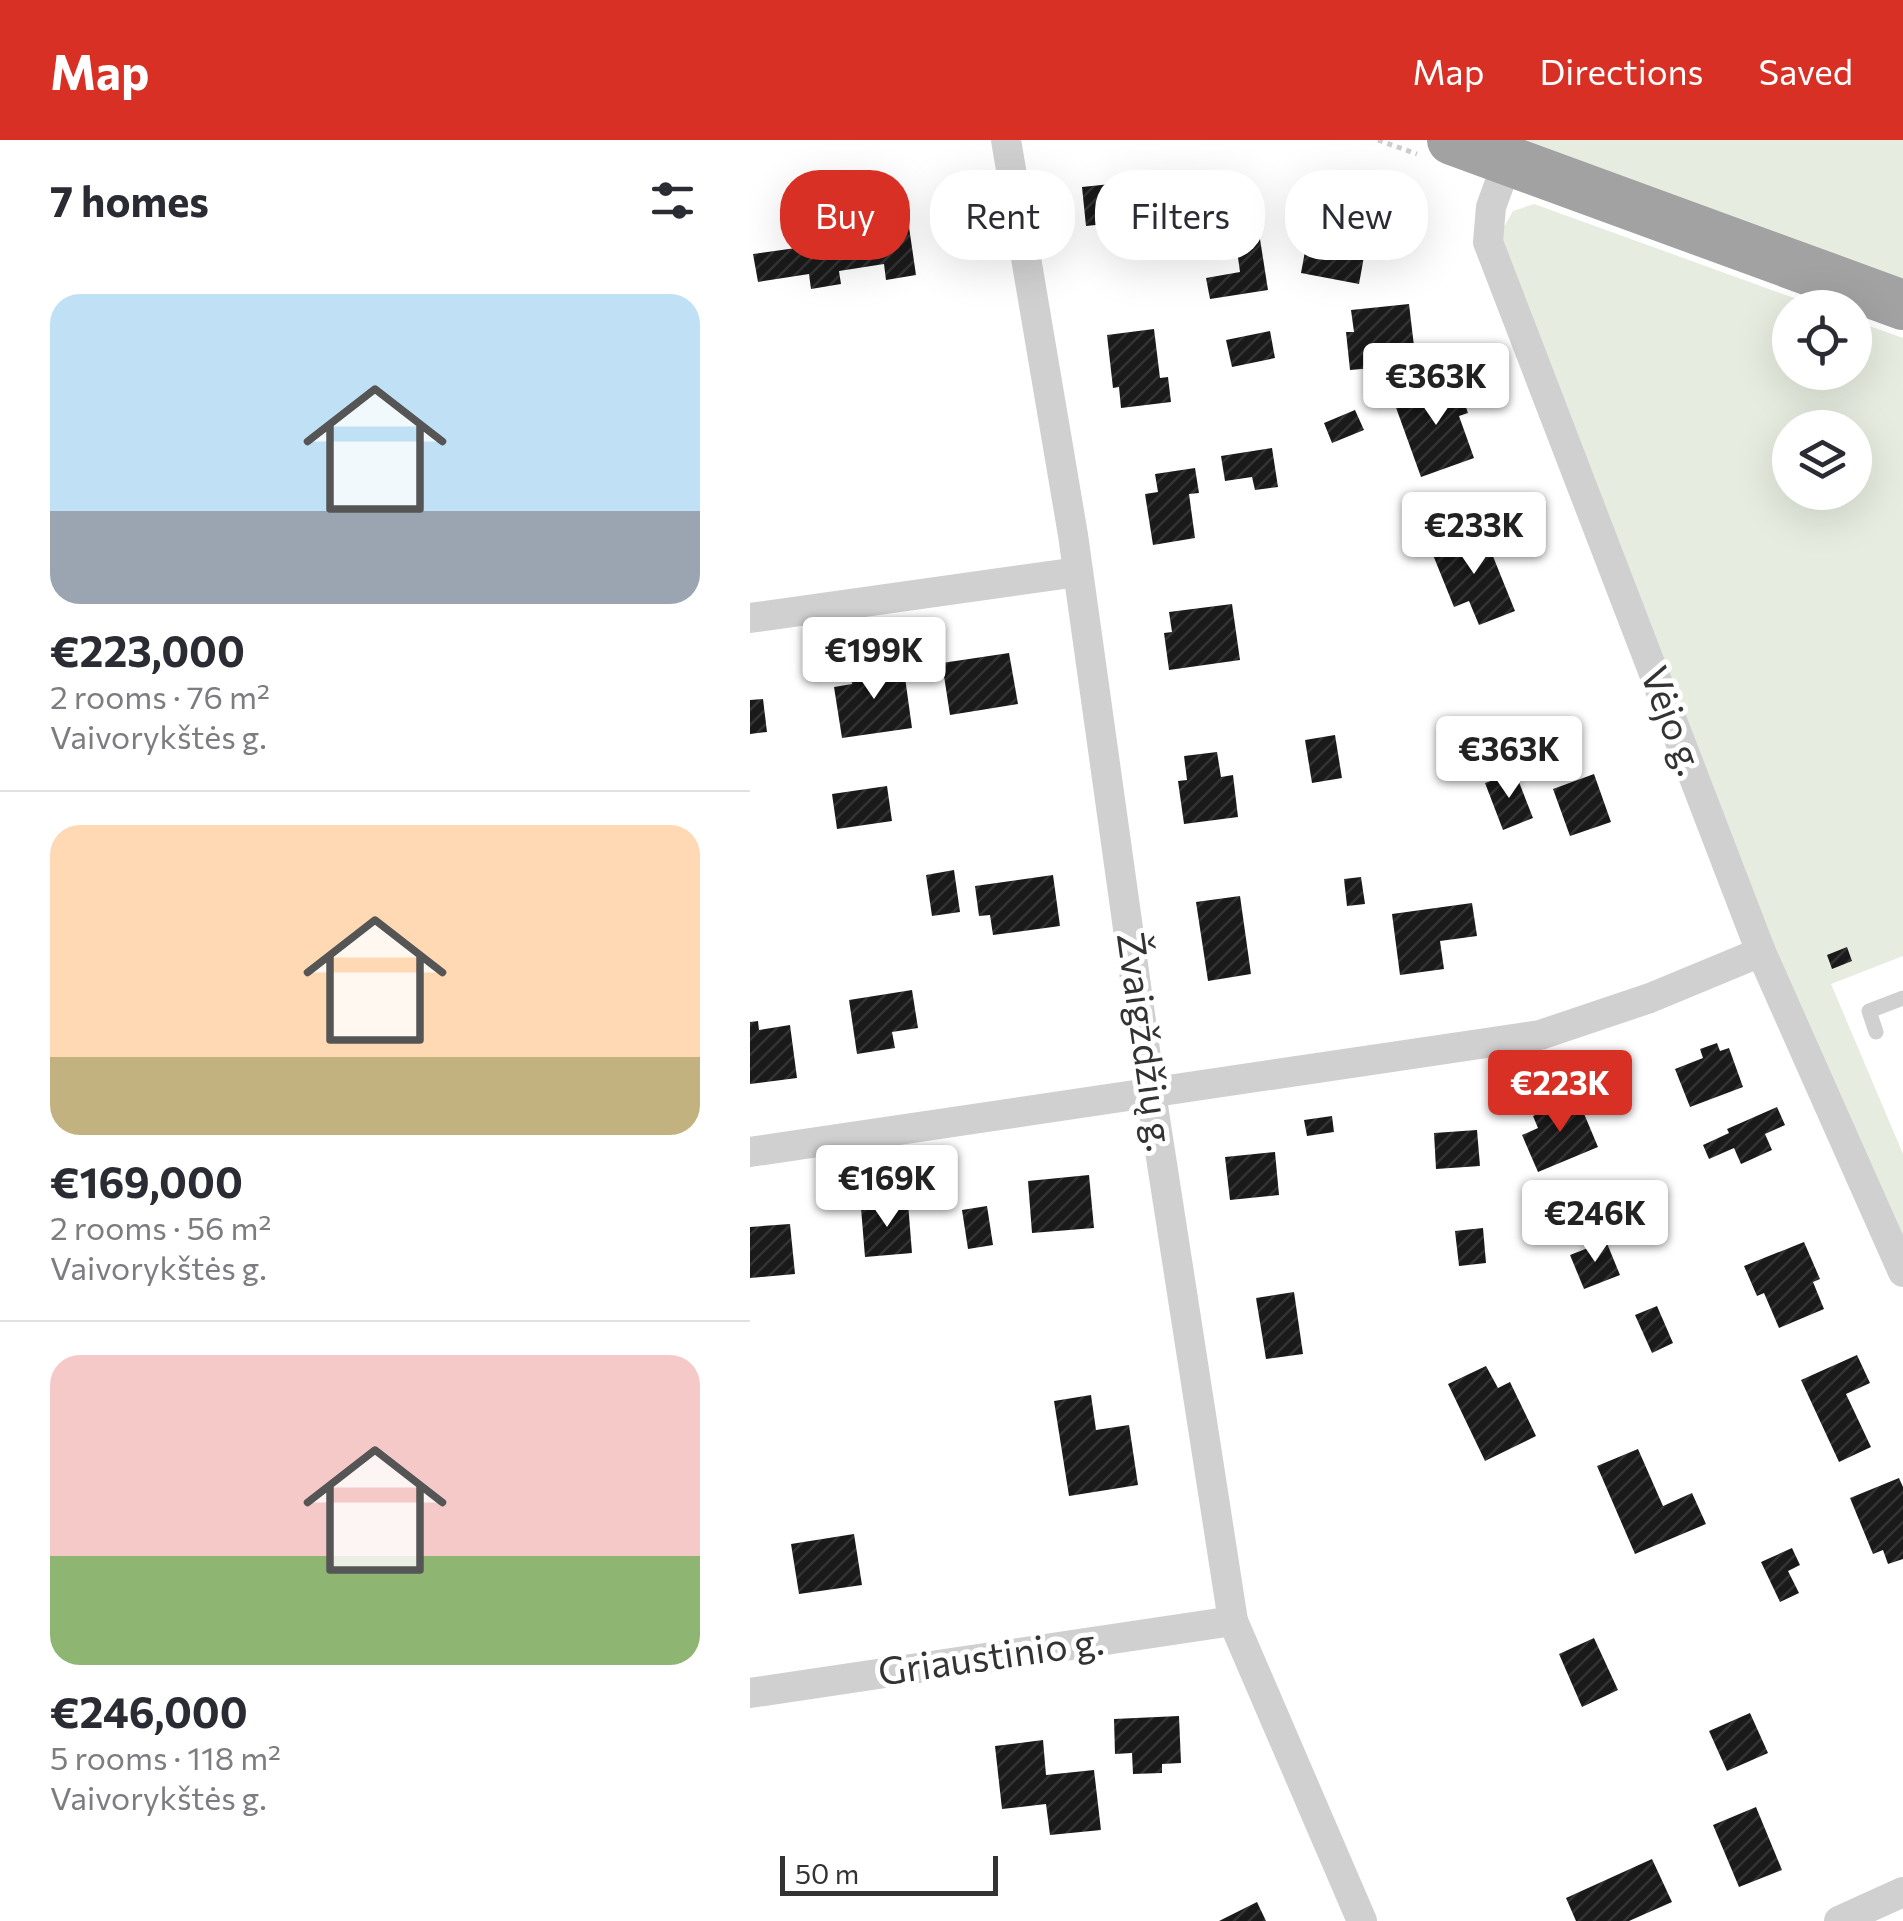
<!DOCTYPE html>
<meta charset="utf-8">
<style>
body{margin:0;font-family:Commissioner,sans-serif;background:#f7f7f7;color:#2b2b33;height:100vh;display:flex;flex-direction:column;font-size:38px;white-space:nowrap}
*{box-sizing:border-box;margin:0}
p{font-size:32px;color:#7c7c81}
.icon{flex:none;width:55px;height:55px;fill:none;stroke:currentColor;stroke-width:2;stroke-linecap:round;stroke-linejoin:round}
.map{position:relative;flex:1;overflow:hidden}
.details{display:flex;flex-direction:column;background:#fff;width:750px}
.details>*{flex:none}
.guide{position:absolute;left:30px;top:30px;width:950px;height:90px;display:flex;gap:20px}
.fabs{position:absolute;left:1022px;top:150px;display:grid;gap:20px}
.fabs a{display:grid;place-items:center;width:100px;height:100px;border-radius:50%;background:#fff;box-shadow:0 10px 40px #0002;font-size:50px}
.scale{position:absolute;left:30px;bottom:25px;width:218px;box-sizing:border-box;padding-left:10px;border:5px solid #333;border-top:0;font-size:28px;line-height:35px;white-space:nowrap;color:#333;-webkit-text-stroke:8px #fff;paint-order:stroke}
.price{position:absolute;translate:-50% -85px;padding:0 22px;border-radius:10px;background:#fff;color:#222;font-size:32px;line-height:65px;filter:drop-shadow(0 2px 5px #0008)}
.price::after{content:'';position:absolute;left:50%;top:60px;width:30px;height:22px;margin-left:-15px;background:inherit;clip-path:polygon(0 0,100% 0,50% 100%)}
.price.on{background:#d93025;color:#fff}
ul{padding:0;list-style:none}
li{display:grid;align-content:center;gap:20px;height:530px;padding:0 50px}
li+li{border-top:2px solid #e1e1e2}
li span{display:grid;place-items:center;height:310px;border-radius:30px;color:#555}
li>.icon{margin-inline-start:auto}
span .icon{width:180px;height:180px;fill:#fffc;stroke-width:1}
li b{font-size:42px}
h2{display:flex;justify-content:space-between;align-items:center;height:120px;padding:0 50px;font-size:42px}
.pill{padding:0 35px;border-radius:40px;background:#fff;box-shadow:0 10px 40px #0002;font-size:35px;line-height:90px}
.pill.on{background:#d93025;color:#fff}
header{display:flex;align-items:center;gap:60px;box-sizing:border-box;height:140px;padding:0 50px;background:#d93025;color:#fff}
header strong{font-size:48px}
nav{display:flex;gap:55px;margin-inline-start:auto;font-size:35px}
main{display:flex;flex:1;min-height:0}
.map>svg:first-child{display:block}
.green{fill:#e6ecdf;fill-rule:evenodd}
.building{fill:url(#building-hatch)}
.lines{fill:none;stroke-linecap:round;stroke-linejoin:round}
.path{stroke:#cdcdcd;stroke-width:5;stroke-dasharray:5 5;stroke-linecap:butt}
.service{stroke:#d0d0d0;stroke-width:15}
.minor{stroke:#d0d0d0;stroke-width:30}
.trunk{stroke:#a2a2a2;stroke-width:50}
.labels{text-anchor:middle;stroke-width:10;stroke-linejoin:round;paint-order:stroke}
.street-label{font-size:38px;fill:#333;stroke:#fff}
</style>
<header>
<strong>Map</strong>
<nav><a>Map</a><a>Directions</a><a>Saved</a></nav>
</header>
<main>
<section class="details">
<h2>7 homes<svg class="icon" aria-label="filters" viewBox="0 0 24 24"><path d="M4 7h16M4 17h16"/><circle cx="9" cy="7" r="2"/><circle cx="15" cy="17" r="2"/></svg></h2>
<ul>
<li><span style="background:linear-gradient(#bfe0f5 70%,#9aa5b1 0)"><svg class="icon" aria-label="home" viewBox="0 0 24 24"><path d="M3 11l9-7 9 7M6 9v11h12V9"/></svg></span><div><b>€223,000</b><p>2 rooms · 76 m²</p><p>Vaivorykštės g.</p></div></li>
<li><span style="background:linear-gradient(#ffd9b3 75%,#c2b280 0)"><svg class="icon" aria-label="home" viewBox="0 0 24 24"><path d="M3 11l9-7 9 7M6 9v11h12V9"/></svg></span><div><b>€169,000</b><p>2 rooms · 56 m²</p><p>Vaivorykštės g.</p></div></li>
<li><span style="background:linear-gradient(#f6c9c9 65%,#8fb573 0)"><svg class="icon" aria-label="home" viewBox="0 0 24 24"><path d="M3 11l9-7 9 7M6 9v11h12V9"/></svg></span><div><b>€246,000</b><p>5 rooms · 118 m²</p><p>Vaivorykštės g.</p></div></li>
</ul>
</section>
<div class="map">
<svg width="1153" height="1781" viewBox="0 0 1153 1781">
<defs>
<pattern id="building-hatch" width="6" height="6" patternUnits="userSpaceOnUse" patternTransform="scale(2.5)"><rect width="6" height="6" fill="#1a1a1a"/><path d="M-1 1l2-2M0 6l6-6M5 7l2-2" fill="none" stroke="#333"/></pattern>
</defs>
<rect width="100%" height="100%" fill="#fff"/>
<g class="green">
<path d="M758 0H1153V143Z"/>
<path d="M784 64 1069 167 1040 168V232H1105V181L1153 198V816L1081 844 1153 1014V1107L1048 866 757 119 751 92 763 71ZM1040 288H1105V352H1040Z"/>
</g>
<g class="building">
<path d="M428 37 432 73 407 75 410 98 368 103 365 83 336 86 332 47Z"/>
<path d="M563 68 640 82 634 115 615 111 609 144 551 133Z"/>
<path d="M158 80 166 135 136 140 134 124 89 131 91 144 61 149 59 134 8 142 3 114 53 107 52 99 83 94 84 99 126 93 125 85Z"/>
<path d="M510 99 518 150 460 159 456 138 490 132 486 103Z"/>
<path d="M659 164 664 206H656L658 225 600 230 596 192H604L601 170Z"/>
<path d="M404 189 410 238 418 237 421 262 371 268 369 247 363 248 357 195Z"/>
<path d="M520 191 525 218 482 227 476 200Z"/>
<path d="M706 239 718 273 709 276 724 318 671 337 644 262Z"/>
<path d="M605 270 614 290 582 303 574 283Z"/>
<path d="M522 308 528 347 505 350 502 337 475 341 471 316Z"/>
<path d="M445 328 449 353 439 354 445 398 403 405 395 354 408 352 405 334Z"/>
<path d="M732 389 765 471 729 485 719 461 704 467 681 410Z"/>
<path d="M482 464 490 520 419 530 414 493 422 492 419 472Z"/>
<path d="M259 513 268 564 200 575 192 523Z"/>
<path d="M153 523 162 588 92 598 84 547 102 544 100 531Z"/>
<path d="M13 559 17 592 0 594V560Z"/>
<path d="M585 595 592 638 562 643 555 600Z"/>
<path d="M467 612 471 637 483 635 488 677 434 684 428 641 437 640 434 616Z"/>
<path d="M765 632 783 678 753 690 735 643Z"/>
<path d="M844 634 861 682 820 696 803 649Z"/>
<path d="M137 646 142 681 87 689 82 654Z"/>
<path d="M204 730 210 772 182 776 176 735Z"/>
<path d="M303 735 310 786 243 795 240 775 229 776 225 746Z"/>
<path d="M611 737 615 764 597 766 594 739Z"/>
<path d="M490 756 501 834 458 841 446 762Z"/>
<path d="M722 763 727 796 690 801 694 829 650 835 642 774Z"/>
<path d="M1097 807 1102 821 1082 829 1077 815Z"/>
<path d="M162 850 168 888 142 892 145 908 107 914 99 860Z"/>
<path d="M8 881 9 890 40 885 47 938 0 944V882Z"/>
<path d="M967 903 970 911 979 908 993 947 940 967 925 929 953 918 950 909Z"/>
<path d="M827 957 848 1007 788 1032 772 995 788 988 783 976Z"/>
<path d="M1027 967 1035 985 1015 994 1022 1010 991 1024 984 1008 959 1019 953 1005 979 993 977 989Z"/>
<path d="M582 976 584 992 557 996 554 980Z"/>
<path d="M727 990 730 1026 686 1029 684 993Z"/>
<path d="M525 1012 529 1055 480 1060 475 1017Z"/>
<path d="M339 1035 344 1088 282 1093 278 1041Z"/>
<path d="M158 1063 162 1113 115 1117 111 1068Z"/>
<path d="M237 1066 243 1105 218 1109 212 1070Z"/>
<path d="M40 1084 45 1134 0 1138V1087Z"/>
<path d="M733 1088 736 1123 709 1126 705 1091Z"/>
<path d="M856 1101 870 1135 834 1149 820 1115Z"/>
<path d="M1054 1102 1070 1139 1063 1142 1074 1169 1029 1188 1014 1153 1007 1156 994 1126Z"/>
<path d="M544 1152 553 1214 516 1219 506 1158Z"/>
<path d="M907 1166 923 1203 902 1213 885 1175Z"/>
<path d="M1107 1215 1120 1243 1096 1254 1121 1307 1089 1322 1051 1240Z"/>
<path d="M736 1226 748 1248 760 1242 786 1296 735 1321 698 1244Z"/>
<path d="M341 1255 346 1290 379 1285 388 1345 319 1356 304 1261Z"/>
<path d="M888 1309 913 1366 942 1353 956 1384 885 1414 847 1326Z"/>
<path d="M1149 1338 1153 1347V1419L1138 1424 1133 1410 1123 1414 1100 1358Z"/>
<path d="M104 1394 112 1445 49 1454 41 1404Z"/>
<path d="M1042 1408 1050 1425 1038 1431 1049 1453 1030 1462 1011 1422Z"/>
<path d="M844 1498 868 1550 832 1567 809 1514Z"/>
<path d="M1000 1573 1018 1613 977 1631 959 1591Z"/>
<path d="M429 1576 431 1623 412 1624V1633L383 1634 382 1613 365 1614 364 1579Z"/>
<path d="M293 1600 296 1635 344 1630 351 1690 300 1695 296 1664 252 1669 245 1606Z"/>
<path d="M1006 1667 1032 1730 989 1747 963 1685Z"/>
<path d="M902 1719 922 1762 879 1781H826L816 1758Z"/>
<path d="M507 1762 516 1781H469Z"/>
</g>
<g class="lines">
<path class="path" d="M628 0 667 14"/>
<path class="service" d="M1126 892 1119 871 1153 858"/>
<g class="minor">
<path d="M256 0 323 395 401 953 483 1481 612 1781"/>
<path d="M758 20 741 67 738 102 1011 812 1153 1132"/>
<path d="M0 478 328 432"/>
<path d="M0 1012 790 895 900 858 1011 812"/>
<path d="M0 1553 483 1481"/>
<path d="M1089 1781 1153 1752"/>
</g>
<path class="trunk" d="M702 0 1153 165"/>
</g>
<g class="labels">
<g class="street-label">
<text transform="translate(922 581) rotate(69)" y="13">Vėjo g.</text>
<text transform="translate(395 902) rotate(82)" y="13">Žvaigždžių g.</text>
<text transform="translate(241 1517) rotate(-8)" y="13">Griaustinio g.</text>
</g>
</g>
</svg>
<div class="fabs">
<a><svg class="icon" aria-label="locate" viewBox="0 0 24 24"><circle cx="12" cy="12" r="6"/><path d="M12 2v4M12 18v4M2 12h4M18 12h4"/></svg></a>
<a><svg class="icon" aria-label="layers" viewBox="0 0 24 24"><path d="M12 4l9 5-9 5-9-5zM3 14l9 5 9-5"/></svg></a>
</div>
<div class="scale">50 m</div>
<b class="price" style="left:686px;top:288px">€363K</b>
<b class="price" style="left:724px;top:437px">€233K</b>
<b class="price" style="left:124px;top:562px">€199K</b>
<b class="price" style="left:759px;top:661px">€363K</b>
<b class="price on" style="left:810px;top:995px">€223K</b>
<b class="price" style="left:137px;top:1090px">€169K</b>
<b class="price" style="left:845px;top:1125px">€246K</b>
<div class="guide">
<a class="pill on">Buy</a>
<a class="pill">Rent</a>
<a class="pill">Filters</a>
<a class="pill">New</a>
</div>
</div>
</main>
